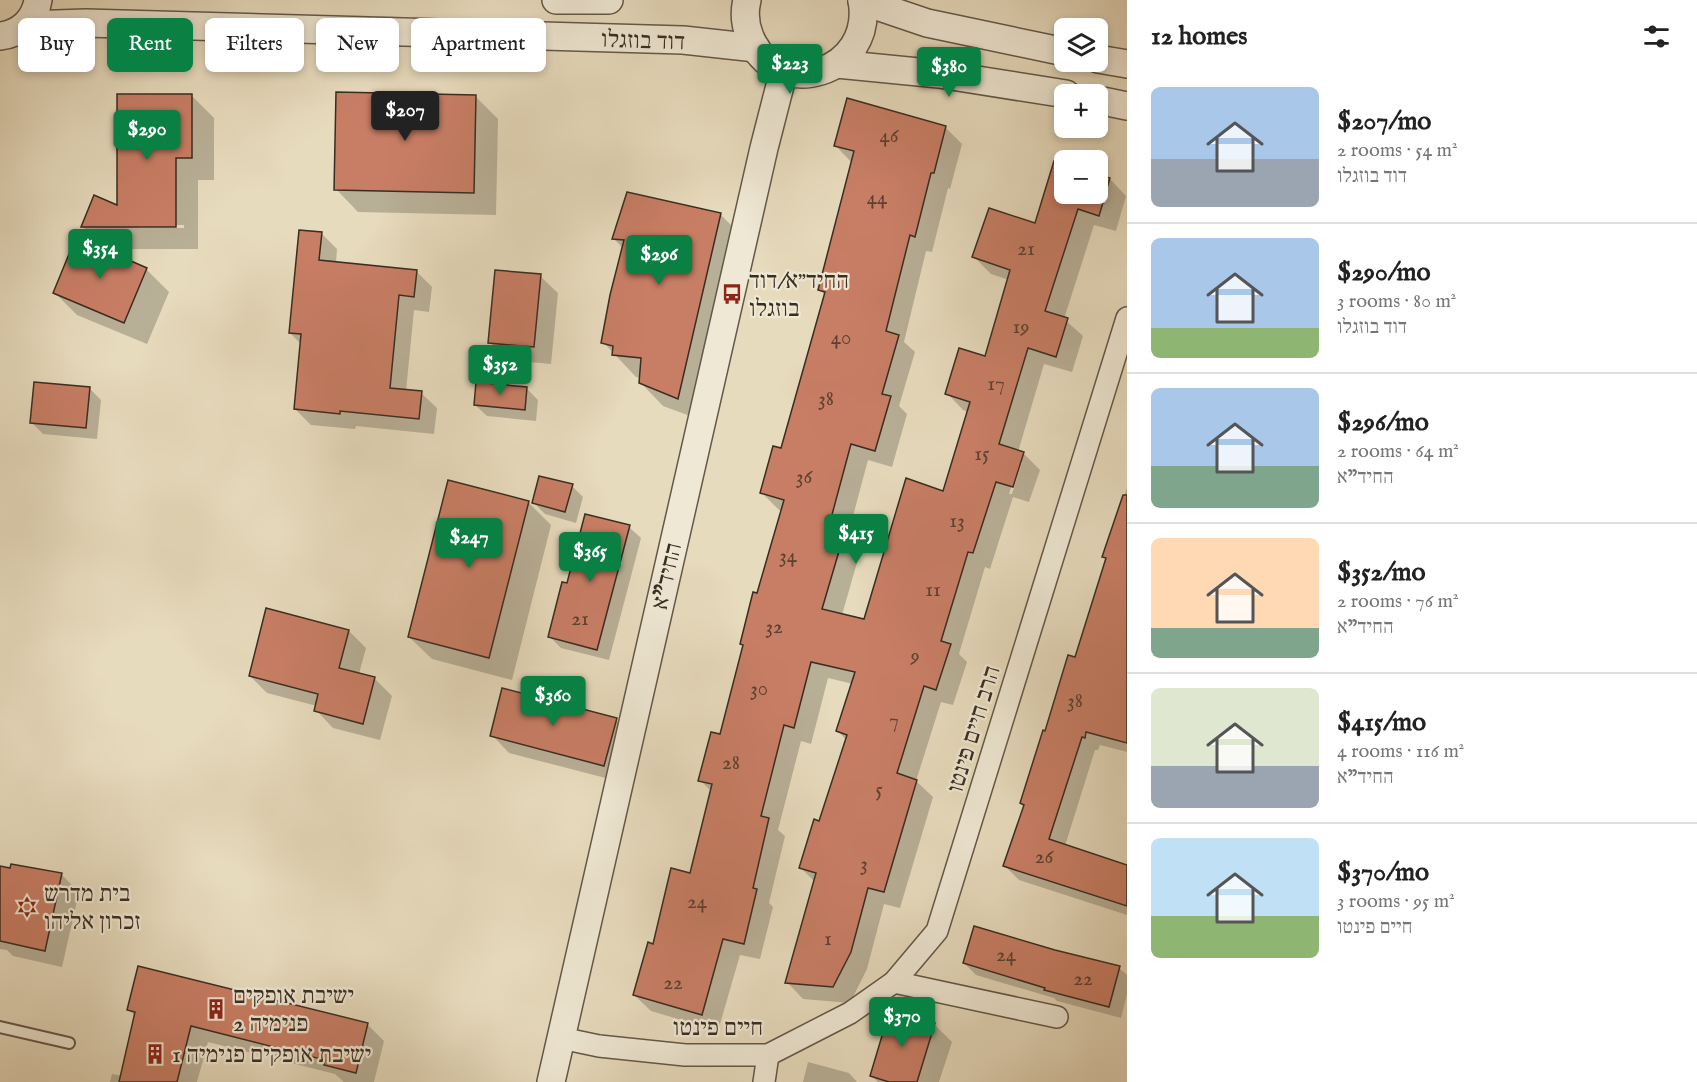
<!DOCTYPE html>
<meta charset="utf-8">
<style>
body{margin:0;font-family:"IM FELL English","Frank Ruhl Libre",serif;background:#f6f6f6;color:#222;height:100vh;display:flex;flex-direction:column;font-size:22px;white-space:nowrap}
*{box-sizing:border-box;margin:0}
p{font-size:20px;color:#767676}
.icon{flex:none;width:33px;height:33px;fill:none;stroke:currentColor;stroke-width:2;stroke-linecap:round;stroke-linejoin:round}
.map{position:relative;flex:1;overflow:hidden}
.side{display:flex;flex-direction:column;background:#fff;width:570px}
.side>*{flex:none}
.top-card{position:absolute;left:18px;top:18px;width:570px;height:54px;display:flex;gap:12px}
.controls{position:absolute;left:1054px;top:18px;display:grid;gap:12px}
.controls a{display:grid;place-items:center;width:54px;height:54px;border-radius:9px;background:#fff;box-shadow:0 3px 9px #0003;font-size:30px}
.price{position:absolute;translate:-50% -51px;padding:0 14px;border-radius:6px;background:#0b8043;color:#fff;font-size:20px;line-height:39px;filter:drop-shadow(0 2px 3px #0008)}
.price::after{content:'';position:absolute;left:50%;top:36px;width:18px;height:14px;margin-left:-9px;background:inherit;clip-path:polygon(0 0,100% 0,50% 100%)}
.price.current{background:#222;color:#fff}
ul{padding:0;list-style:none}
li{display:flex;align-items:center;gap:18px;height:150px;padding:0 24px}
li+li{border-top:2px solid #e0e0e0}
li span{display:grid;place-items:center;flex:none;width:168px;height:120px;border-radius:9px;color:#555}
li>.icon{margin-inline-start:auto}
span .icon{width:72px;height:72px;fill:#fffc;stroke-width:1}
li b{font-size:26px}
h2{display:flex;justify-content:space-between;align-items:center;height:72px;padding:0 24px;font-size:26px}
.tag{padding:0 21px;border-radius:9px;background:#fff;box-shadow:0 3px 9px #0003;font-size:21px;line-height:54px}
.tag.current{background:#0b8043;color:#fff}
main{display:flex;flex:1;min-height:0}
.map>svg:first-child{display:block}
.shadow{fill:#0003;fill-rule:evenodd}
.building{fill:#c87e65;stroke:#392d21;stroke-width:1.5}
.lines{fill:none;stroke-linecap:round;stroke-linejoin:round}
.service-casing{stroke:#645848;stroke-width:14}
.minor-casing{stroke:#645848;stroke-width:24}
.tertiary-casing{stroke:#645848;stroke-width:30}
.service{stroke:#efe8d4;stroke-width:10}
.minor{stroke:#efe8d4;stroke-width:21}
.tertiary{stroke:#efe8d4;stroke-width:27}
.labels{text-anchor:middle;stroke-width:4.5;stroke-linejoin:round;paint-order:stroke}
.number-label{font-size:21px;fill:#5d4132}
.street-label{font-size:24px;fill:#392d21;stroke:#efe8d4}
.poi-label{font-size:24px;fill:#392d21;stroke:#efe8d4;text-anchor:start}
</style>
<main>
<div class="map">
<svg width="1127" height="1082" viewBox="0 0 1127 1082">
<rect width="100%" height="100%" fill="#e7dbbd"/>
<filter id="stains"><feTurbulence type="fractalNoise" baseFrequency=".00333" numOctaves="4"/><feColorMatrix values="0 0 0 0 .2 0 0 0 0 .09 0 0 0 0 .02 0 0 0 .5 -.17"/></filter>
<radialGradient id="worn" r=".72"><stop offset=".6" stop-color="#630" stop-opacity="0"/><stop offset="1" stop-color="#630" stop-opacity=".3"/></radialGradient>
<g class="shadow">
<path d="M191 95 214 118V180H198V249H105L83 227 119 207ZM139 225H184V228H139Z"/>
<path d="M476 97 498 119 496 215 358 212 336 189Z"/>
<path d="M945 127 962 144 950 189 948 188 932 252 926 251 904 342 915 352 899 406 907 414 892 467 868 460 845 546 858 559 842 615 865 620 944 492 968 412 963 410 947 393 986 358 1009 280 991 274 974 257 1036 225 1065 166V194H1098V176L1110 179 1126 196 1116 231 1094 225 1064 319 1083 336 1072 372 1044 364 1018 452 1023 453 1040 470 1029 502 1013 497 990 569 985 567 959 654 967 662 953 705 941 702 916 781 933 797 900 908 884 904 867 969 850 1003 803 999 787 982 815 882 801 868 820 823 846 740 838 731 853 684 828 678 811 744 801 741 778 830 785 836 769 903 773 907 760 959 740 955 718 1031 651 1011 634 995 654 946 691 875 711 791 700 780 721 736 744 646 742 644 758 594 783 511 779 510 762 493 782 450 826 296 820 290 852 163 835 145ZM1019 462H1022L1012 494H1009Z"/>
<path d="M720 214 743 237 701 420 663 406 641 383V378L636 377 603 342 623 248 614 239Z"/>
<path d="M321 233 337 249 336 263 416 271 432 287 429 312 414 310 406 391 421 393 437 408 434 434 356 426 355 429 311 425 295 409 301 344 290 333Z"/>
<path d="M77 239 146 269 169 292 147 344 77 315 55 293Z"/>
<path d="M540 276 558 293 551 364 507 360 490 342Z"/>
<path d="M526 388 538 400 536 421 487 416 475 405Z"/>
<path d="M90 389 101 400 97 439 43 434 31 422Z"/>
<path d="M572 486 583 497 576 523 545 514 534 503Z"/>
<path d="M1127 488V752L1100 745 1098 750H1095L1065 846 1127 867V915L1019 880 1005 866 1025 806 1022 803 1046 733 1076 659 1107 559 1104 556Z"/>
<path d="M528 502 551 525 512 680 432 659 409 637Z"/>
<path d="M629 527 641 538 609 660 561 648 550 637 568 585Z"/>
<path d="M349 631 366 648 359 674 375 679 392 696 380 740 333 728 316 710 317 706 267 693 250 676Z"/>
<path d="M616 720 633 737 621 782 509 753 492 735Z"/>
<path d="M0 868 61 874 79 892 62 967 13 956 7 950 0 949Z"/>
<path d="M1054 951 1119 968 1127 975V994L1121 1018 1057 1001 1054 998 976 975 964 963Z"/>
<path d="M128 1009 367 1024 384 1041 374 1082H344L335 1074 208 1042 197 1082H110L112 1074 122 1076 136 1017Z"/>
<path d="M934 1024 952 1042 939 1082H878L872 1076Z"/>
<path d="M808 1062 849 1073 857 1082H803Z"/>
</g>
<g class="building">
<path d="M336 92 476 95 474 193 334 190Z"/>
<path d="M117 94H192V158H176V227H81L94 195 117 205Z"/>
<path d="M847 98 946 126 934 173H931L915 237 910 235 886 331 899 335 882 394 891 396 875 451 851 444 826 537 842 541 822 609 864 619 906 478 943 491 970 402 945 394 959 348 985 356 1010 270 972 257 989 208 1035 223 1054 161 1065 164V194H1098V174L1110 178 1099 216 1078 209 1045 311 1068 318 1056 357 1028 348 999 444 1024 452 1013 487 996 482 973 553 968 552 941 641 951 644 936 690 924 686 897 773 917 780 884 892 868 888 851 952 833 987 785 983 816 873 799 868 814 819 819 821 847 735 836 731 855 672 811 662 794 728 784 725 761 816 769 818 753 888 757 889 744 944 723 939 702 1015 633 995 648 942 653 944 671 868 690 873 712 784 698 781 711 732 720 734 743 645 740 644 753 592 757 593 784 500 760 493 773 446 781 448 825 292 818 290 854 151 834 146Z"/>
<path d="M627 192 721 213 678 399 639 383 641 358 612 355 613 346 601 343 610 295 624 240 612 239Z"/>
<path d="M299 230 322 232 319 260 417 270 414 297 399 295 390 388 422 391 419 419 340 411V414L294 409 301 334 289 333Z"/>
<path d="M76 237 147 268 124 323 53 293Z"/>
<path d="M495 270 541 274 534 347 488 343Z"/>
<path d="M34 382 90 387 86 428 30 423Z"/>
<path d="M476 382 527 387 525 410 474 405Z"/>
<path d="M539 476 573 484 565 512 532 503Z"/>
<path d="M448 480 529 501 489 658 408 637Z"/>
<path d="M1123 495H1127V743L1086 732 1085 738 1082 737 1049 839 1127 865V906L1003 866 1024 805 1020 803 1043 730 1045 731 1068 655 1075 657 1106 558 1102 557Z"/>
<path d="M585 514 630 525 597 650 548 637 562 582 567 583Z"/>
<path d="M266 608 349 630 339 668 375 677 363 724 314 711 318 694 249 676Z"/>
<path d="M502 688 617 718 604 766 490 736Z"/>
<path d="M11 864 62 873 45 951 0 941V866L10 868Z"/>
<path d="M974 926 1055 950 1120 966 1109 1007 1044 990 1045 988 963 963Z"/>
<path d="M138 966 368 1023 356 1073 324 1065 325 1060 191 1026 177 1082H119L135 1012 127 1010Z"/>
<path d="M890 1009 935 1023 917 1082H889L870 1076Z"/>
</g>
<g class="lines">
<g class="service-casing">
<path id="service" d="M0 1027 69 1043"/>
</g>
<g class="minor-casing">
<g id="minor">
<path d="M894 982 1057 1017"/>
<path d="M561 1038 599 1046 685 1055H768L850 1013 894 982 937 931 1127 318"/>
<path d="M764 1082 768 1055"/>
</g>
</g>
<g class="tertiary-casing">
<g id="tertiary">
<path d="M556 0H609"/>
<path d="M747 0C744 12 745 25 750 37 776 103 875 74 862 0"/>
<path d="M862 1 927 23 1065 52"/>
<path d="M26 25 86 23 683 40 756 48"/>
<path d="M0 36C20 34 35 20 38 0"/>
<path d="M1098 59 1127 64"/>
<path d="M837 64 939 74 1066 94"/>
<path d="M1098 100 1127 106"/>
<path d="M551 1082 764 148 784 70"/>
</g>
</g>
<use href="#service" class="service"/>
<use href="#minor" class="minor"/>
<use href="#tertiary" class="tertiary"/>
</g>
<defs>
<g id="bus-bare" transform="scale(1.62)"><path d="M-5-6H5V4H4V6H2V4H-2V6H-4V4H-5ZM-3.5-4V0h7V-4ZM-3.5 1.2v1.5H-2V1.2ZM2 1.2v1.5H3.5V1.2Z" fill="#8f2418" stroke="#efe8d4" stroke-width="2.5" paint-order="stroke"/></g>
<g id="synagogue-bare" transform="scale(1.62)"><path d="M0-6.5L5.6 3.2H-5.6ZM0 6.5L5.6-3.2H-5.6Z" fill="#8f2418" stroke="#efe8d4" stroke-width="2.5" paint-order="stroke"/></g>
<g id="building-bare" transform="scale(1.62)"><path d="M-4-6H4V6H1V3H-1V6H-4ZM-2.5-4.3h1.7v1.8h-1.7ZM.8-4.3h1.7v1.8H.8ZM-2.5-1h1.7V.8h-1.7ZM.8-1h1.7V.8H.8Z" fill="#8f2418" stroke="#efe8d4" stroke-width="2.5" paint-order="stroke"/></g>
</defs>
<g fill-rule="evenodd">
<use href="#bus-bare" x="732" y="294"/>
<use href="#synagogue-bare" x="27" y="907"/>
<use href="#building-bare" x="216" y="1009"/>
<use href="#building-bare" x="155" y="1054"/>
</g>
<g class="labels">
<g class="number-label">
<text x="889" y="142">46</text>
<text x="877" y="204">44</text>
<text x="1026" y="255">21</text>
<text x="1021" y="333">19</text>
<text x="841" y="344">40</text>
<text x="996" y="390">17</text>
<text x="826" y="405">38</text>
<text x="982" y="460">15</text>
<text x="804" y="483">36</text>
<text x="957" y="527">13</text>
<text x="788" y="562">34</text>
<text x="933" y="596">11</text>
<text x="580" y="625">21</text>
<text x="774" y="633">32</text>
<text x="915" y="662">9</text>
<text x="759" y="695">30</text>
<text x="1075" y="707">38</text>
<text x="894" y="727">7</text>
<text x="731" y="769">28</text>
<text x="879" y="796">5</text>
<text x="1044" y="863">26</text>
<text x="864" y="870">3</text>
<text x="697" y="908">24</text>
<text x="828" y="945">1</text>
<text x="1006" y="961">24</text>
<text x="1083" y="985">22</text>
<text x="673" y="989">22</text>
</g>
<g class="street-label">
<text transform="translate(643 40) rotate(2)" y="8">דוד בוזגלו</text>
<text transform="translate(666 576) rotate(-77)" y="8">החיד"א</text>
<text transform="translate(973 729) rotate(-73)" y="8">הרב חיים פינטו</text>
<text x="718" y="1035">חיים פינטו</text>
</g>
<g class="poi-label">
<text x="749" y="288">החיד״א/דוד<tspan x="749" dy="28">בוזגלו</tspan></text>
<text x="44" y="901">בית מדרש<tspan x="44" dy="28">זכרון אליהו</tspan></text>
<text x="233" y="1003">ישיבת אופקים<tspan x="233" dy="28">פנימיה 2</tspan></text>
<text x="172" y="1062">ישיבת אופקים פנימיה 1</text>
</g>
</g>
<rect width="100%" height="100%" filter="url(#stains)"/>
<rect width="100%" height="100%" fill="url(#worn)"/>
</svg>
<div class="controls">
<a><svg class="icon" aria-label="layers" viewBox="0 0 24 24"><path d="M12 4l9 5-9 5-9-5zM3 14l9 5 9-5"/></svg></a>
<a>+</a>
<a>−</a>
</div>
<b class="price" style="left:790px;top:95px">$223</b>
<b class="price" style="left:949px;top:98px">$380</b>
<b class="price current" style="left:405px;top:142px">$207</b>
<b class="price" style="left:147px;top:161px">$290</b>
<b class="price" style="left:100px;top:280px">$354</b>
<b class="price" style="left:659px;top:286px">$296</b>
<b class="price" style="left:500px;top:396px">$352</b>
<b class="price" style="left:856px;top:565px">$415</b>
<b class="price" style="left:469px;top:569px">$247</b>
<b class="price" style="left:590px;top:583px">$365</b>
<b class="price" style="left:553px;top:727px">$360</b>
<b class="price" style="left:902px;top:1048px">$370</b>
<div class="top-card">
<a class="tag">Buy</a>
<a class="tag current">Rent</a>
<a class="tag">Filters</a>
<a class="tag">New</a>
<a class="tag">Apartment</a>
</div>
</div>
<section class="side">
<h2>12 homes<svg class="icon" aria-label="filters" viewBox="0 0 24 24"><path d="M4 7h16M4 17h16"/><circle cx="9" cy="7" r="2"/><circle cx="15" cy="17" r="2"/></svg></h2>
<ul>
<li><span style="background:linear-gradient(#a9c7e8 60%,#9aa5b1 0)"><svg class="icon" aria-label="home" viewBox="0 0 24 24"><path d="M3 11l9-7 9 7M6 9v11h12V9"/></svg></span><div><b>$207/mo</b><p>2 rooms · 54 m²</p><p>דוד בוזגלו</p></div></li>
<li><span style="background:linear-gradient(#a9c7e8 75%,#8fb573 0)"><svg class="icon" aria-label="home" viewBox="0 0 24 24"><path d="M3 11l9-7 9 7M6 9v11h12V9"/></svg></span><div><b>$290/mo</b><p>3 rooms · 80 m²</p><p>דוד בוזגלו</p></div></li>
<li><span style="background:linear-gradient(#a9c7e8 65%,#7fa58c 0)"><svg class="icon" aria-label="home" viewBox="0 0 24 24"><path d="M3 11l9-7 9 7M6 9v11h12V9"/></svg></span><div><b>$296/mo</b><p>2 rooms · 64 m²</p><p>החיד&quot;א</p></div></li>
<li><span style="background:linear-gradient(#ffd9b3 75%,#7fa58c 0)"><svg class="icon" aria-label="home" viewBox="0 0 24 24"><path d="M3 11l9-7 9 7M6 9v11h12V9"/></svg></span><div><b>$352/mo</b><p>2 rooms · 76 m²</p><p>החיד&quot;א</p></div></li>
<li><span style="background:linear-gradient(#dfe7d0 65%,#9aa5b1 0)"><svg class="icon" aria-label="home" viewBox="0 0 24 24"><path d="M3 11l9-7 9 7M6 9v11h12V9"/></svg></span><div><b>$415/mo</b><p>4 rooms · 116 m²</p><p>החיד&quot;א</p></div></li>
<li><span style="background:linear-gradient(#bfe0f5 65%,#8fb573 0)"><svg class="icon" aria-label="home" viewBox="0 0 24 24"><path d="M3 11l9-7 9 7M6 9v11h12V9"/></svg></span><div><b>$370/mo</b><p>3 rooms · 95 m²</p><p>חיים פינטו</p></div></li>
</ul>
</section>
</main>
